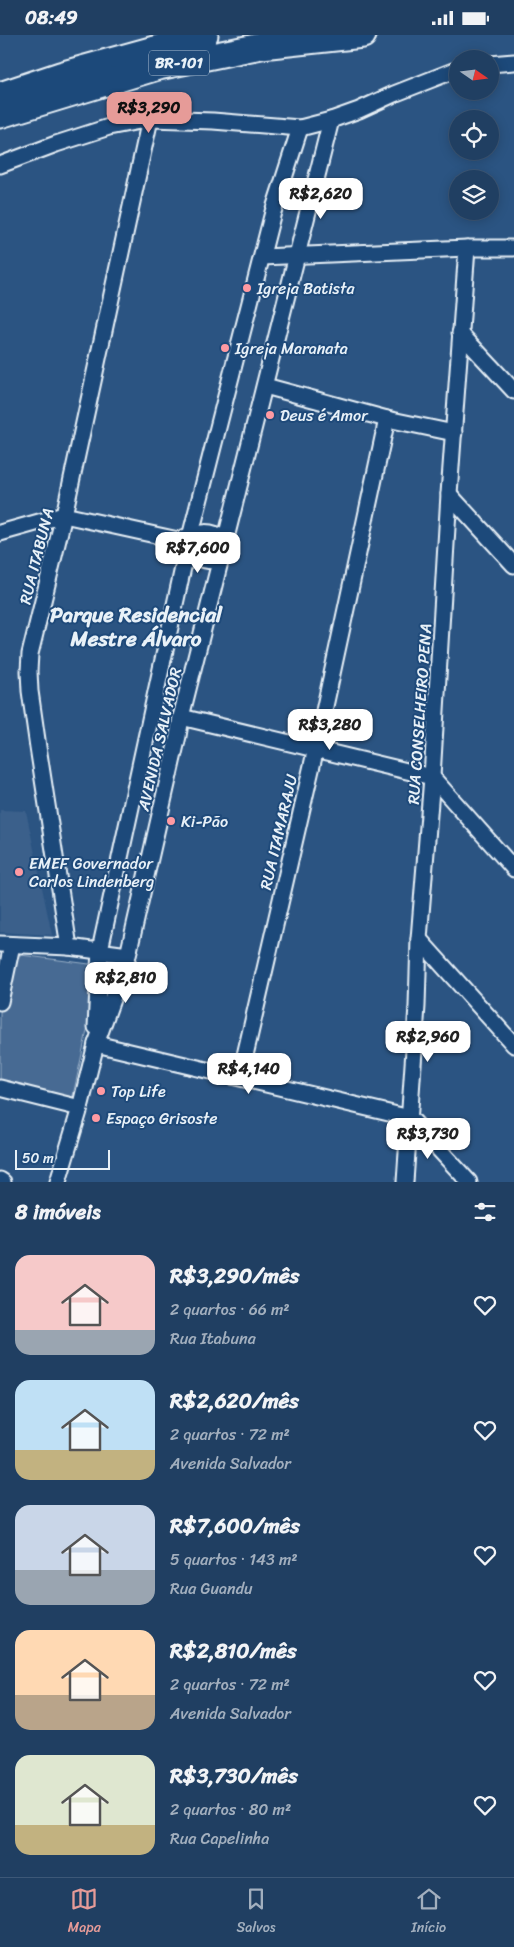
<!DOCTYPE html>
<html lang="pt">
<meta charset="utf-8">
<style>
body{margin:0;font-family:Sriracha,sans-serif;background:#284668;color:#f1f3f6;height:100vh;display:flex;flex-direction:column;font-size:19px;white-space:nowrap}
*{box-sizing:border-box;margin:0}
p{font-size:16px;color:#a2afbe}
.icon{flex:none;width:28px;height:28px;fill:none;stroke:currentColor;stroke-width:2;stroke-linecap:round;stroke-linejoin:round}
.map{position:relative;height:1147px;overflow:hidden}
.sheet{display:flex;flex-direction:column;background:#203f62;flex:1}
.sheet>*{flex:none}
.needle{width:32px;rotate:104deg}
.buttons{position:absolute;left:449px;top:15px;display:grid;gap:10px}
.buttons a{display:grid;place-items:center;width:50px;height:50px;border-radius:50%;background:#203f62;box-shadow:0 2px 12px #0003,0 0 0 1px #3d5877;font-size:25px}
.scale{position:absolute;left:15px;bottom:12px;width:95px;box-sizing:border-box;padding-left:5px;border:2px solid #e8f1f8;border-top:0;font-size:14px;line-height:18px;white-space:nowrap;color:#e8f1f8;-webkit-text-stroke:4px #1f4a7a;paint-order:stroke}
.price{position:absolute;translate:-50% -42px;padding:0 11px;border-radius:10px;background:#fff;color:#222;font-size:16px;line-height:32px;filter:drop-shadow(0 1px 2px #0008)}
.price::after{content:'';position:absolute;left:50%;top:30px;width:15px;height:11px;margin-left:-8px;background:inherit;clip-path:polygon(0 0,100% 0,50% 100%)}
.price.active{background:#e69b98;color:#111}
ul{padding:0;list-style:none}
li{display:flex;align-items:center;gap:15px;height:125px;padding:0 15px}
li span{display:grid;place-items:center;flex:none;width:140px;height:100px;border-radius:15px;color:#555}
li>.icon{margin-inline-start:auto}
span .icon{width:60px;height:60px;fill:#fffc;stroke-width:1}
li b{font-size:21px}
h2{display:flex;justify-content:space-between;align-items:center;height:60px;padding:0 15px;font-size:21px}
.status{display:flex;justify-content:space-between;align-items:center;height:35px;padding:0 25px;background:#203f62;direction:ltr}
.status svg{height:14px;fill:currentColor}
.dock{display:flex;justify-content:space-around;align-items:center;height:70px;border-top:1px solid #3d5877;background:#203f62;font-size:14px;color:#a2afbe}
.dock a{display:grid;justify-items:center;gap:2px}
.dock .active{color:#e69b98}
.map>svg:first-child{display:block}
.built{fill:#3a608b}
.green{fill:#476b93;stroke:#98aec6}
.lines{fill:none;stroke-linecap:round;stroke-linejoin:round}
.street-casing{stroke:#e8f1f8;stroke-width:19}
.primary-casing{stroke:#e8f1f8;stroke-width:29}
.street{stroke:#1f4a7a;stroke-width:15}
.primary{stroke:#1f4a7a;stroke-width:25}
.poi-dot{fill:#ff9aa2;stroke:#1f4a7a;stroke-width:2}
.labels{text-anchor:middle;stroke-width:4;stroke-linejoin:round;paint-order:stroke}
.shield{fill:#1f4a7a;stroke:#acbfd2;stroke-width:1}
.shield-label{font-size:15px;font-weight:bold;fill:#e8f1f8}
.poi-label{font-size:16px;fill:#e8f1f8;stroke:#1f4a7a;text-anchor:start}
.street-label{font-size:16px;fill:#e8f1f8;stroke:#1f4a7a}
.district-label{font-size:21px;font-weight:bold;fill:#e8f1f8;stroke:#1f4a7a}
</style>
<div class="status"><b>08:49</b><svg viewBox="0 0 49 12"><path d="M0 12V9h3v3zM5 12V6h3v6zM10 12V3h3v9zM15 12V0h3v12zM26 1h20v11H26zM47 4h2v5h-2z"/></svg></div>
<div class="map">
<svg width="514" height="1147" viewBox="0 0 514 1147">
<rect width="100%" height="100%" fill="#2b5482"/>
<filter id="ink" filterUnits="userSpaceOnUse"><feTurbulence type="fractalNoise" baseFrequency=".02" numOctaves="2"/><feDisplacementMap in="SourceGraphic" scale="10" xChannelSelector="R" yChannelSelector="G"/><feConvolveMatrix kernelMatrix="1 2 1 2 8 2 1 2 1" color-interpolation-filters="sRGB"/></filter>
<g filter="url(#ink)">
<path class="built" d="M0 775 26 776 52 900 0 897Z"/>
<path class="green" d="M13 919 97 930 98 945 72 1065 0 1048V978Z"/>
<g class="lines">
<g class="street-casing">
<g id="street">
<path d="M490 29 514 27"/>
<path d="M0 130 56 109 109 92 150 84 213 86 300 93 331 85 359 75 394 59 458 34"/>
<path d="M262 222 467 213H514"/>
<path d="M460 298 514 356"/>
<path d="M265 351 387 384 454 398"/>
<path d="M449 459 514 530"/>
<path d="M0 498 64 480 178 505C191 519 201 529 221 525"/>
<path d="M183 503C200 497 210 494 226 505"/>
<path d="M181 682 432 742 514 834"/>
<path d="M419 904 514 1010"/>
<path d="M0 909 69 912"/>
<path d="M128 920 69 912 38 712 30 656 29 636 30 619 64 480 150 84"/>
<path d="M0 967 12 910"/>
<path d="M96 992 100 915 187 514 273 177 300 93"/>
<path d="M96 1009 410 1083"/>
<path d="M240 1042 316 713 387 384"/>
<path d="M0 1053 80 1073"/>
<path d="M410 1083 469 1147"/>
<path d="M0 1145 3 1147"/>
<path d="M58 1147 80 1073 96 1009 128 920 178 701 181 682 331 85"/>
<path d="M405 1147 417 971 419 904 432 742 449 459 467 213"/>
</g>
</g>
<g class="primary-casing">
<g id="primary">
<path d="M0 60 60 40 205 0"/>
<path d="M0 80 158 32 261 11 363 0"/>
</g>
</g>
<use href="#street" class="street"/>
<use href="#primary" class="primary"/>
</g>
</g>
<g class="poi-dot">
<circle cx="247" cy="253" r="5"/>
<circle cx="225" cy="313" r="5"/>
<circle cx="270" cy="380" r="5"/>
<circle cx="171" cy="786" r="5"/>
<circle cx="19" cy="837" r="5"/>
<circle cx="101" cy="1056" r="5"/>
<circle cx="96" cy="1083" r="5"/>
</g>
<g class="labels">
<rect class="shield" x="149" y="15.5" width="60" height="25" rx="4"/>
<g class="shield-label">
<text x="179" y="33">BR-101</text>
</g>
<g class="poi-label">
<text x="257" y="259">Igreja Batista</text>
<text x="235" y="319">Igreja Maranata</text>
<text x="280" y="386">Deus é Amor</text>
<text x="181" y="792">Ki-Pão</text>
<text x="29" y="834">EMEF Governador<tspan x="29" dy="18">Carlos Lindenberg</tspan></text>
<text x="111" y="1062">Top Life</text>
<text x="106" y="1089">Espaço Grisoste</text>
</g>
<g class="street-label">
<text transform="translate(36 521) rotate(-76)" y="6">RUA ITABUNA</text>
<text transform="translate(419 679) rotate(-86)" y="6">RUA CONSELHEIRO PENA</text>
<text transform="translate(159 704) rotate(-77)" y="6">AVENIDA SALVADOR</text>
<text transform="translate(278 797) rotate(-77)" y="6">RUA ITAMARAJU</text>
</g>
<g class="district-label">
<text x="136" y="587">Parque Residencial<tspan x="136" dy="24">Mestre Álvaro</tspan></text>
</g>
</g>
</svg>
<div class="buttons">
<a><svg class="needle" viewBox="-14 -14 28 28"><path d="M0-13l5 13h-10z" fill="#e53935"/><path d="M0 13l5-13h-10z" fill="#a2afbe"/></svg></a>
<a><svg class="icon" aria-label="locate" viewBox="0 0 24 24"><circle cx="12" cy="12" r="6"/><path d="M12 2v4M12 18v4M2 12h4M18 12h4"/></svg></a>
<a><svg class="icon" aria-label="layers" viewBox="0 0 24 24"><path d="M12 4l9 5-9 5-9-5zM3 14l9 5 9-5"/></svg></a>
</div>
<div class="scale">50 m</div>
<b class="price active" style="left:149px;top:99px">R$3,290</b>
<b class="price" style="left:321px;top:185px">R$2,620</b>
<b class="price" style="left:198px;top:539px">R$7,600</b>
<b class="price" style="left:330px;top:716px">R$3,280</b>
<b class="price" style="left:126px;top:969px">R$2,810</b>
<b class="price" style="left:428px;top:1028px">R$2,960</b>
<b class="price" style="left:249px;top:1060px">R$4,140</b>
<b class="price" style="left:428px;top:1125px">R$3,730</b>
</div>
<section class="sheet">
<h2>8 imóveis<svg class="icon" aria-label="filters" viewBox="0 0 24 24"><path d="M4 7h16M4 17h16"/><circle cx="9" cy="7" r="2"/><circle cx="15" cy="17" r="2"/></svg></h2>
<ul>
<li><span style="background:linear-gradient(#f6c9c9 75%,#9aa5b1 0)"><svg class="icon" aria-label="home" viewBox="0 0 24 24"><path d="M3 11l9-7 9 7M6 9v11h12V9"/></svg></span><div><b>R$3,290/mês</b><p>2 quartos · 66 m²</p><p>Rua Itabuna</p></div><svg class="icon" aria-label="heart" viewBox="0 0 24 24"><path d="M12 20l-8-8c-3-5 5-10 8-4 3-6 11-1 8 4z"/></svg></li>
<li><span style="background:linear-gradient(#bfe0f5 70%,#c2b280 0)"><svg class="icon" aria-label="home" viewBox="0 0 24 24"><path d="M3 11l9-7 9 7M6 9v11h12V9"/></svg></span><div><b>R$2,620/mês</b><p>2 quartos · 72 m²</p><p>Avenida Salvador</p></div><svg class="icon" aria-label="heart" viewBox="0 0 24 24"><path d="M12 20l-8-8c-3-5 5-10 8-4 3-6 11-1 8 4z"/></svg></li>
<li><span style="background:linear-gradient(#c9d6e8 65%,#9aa5b1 0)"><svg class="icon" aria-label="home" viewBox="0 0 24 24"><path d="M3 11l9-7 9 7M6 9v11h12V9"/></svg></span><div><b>R$7,600/mês</b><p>5 quartos · 143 m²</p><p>Rua Guandu</p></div><svg class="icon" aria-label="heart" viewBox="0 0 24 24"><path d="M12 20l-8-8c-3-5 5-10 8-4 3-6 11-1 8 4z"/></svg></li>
<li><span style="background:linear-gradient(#ffd9b3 65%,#b9a48a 0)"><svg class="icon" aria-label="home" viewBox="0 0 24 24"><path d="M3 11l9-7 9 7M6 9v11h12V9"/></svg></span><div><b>R$2,810/mês</b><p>2 quartos · 72 m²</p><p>Avenida Salvador</p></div><svg class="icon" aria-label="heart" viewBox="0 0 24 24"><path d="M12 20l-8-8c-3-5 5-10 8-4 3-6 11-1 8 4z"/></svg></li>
<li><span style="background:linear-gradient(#dfe7d0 70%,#c2b280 0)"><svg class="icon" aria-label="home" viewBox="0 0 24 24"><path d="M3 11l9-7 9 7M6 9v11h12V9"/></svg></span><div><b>R$3,730/mês</b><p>2 quartos · 80 m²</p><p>Rua Capelinha</p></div><svg class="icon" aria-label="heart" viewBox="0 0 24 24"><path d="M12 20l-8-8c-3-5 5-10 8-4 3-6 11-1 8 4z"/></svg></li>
</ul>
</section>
<nav class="dock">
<a class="active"><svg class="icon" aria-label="map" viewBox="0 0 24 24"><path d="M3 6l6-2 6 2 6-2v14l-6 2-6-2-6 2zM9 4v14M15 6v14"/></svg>Mapa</a>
<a><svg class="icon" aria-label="saved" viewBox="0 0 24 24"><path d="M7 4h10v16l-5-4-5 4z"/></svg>Salvos</a>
<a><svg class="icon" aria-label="home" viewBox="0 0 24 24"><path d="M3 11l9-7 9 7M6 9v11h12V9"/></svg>Início</a>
</nav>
